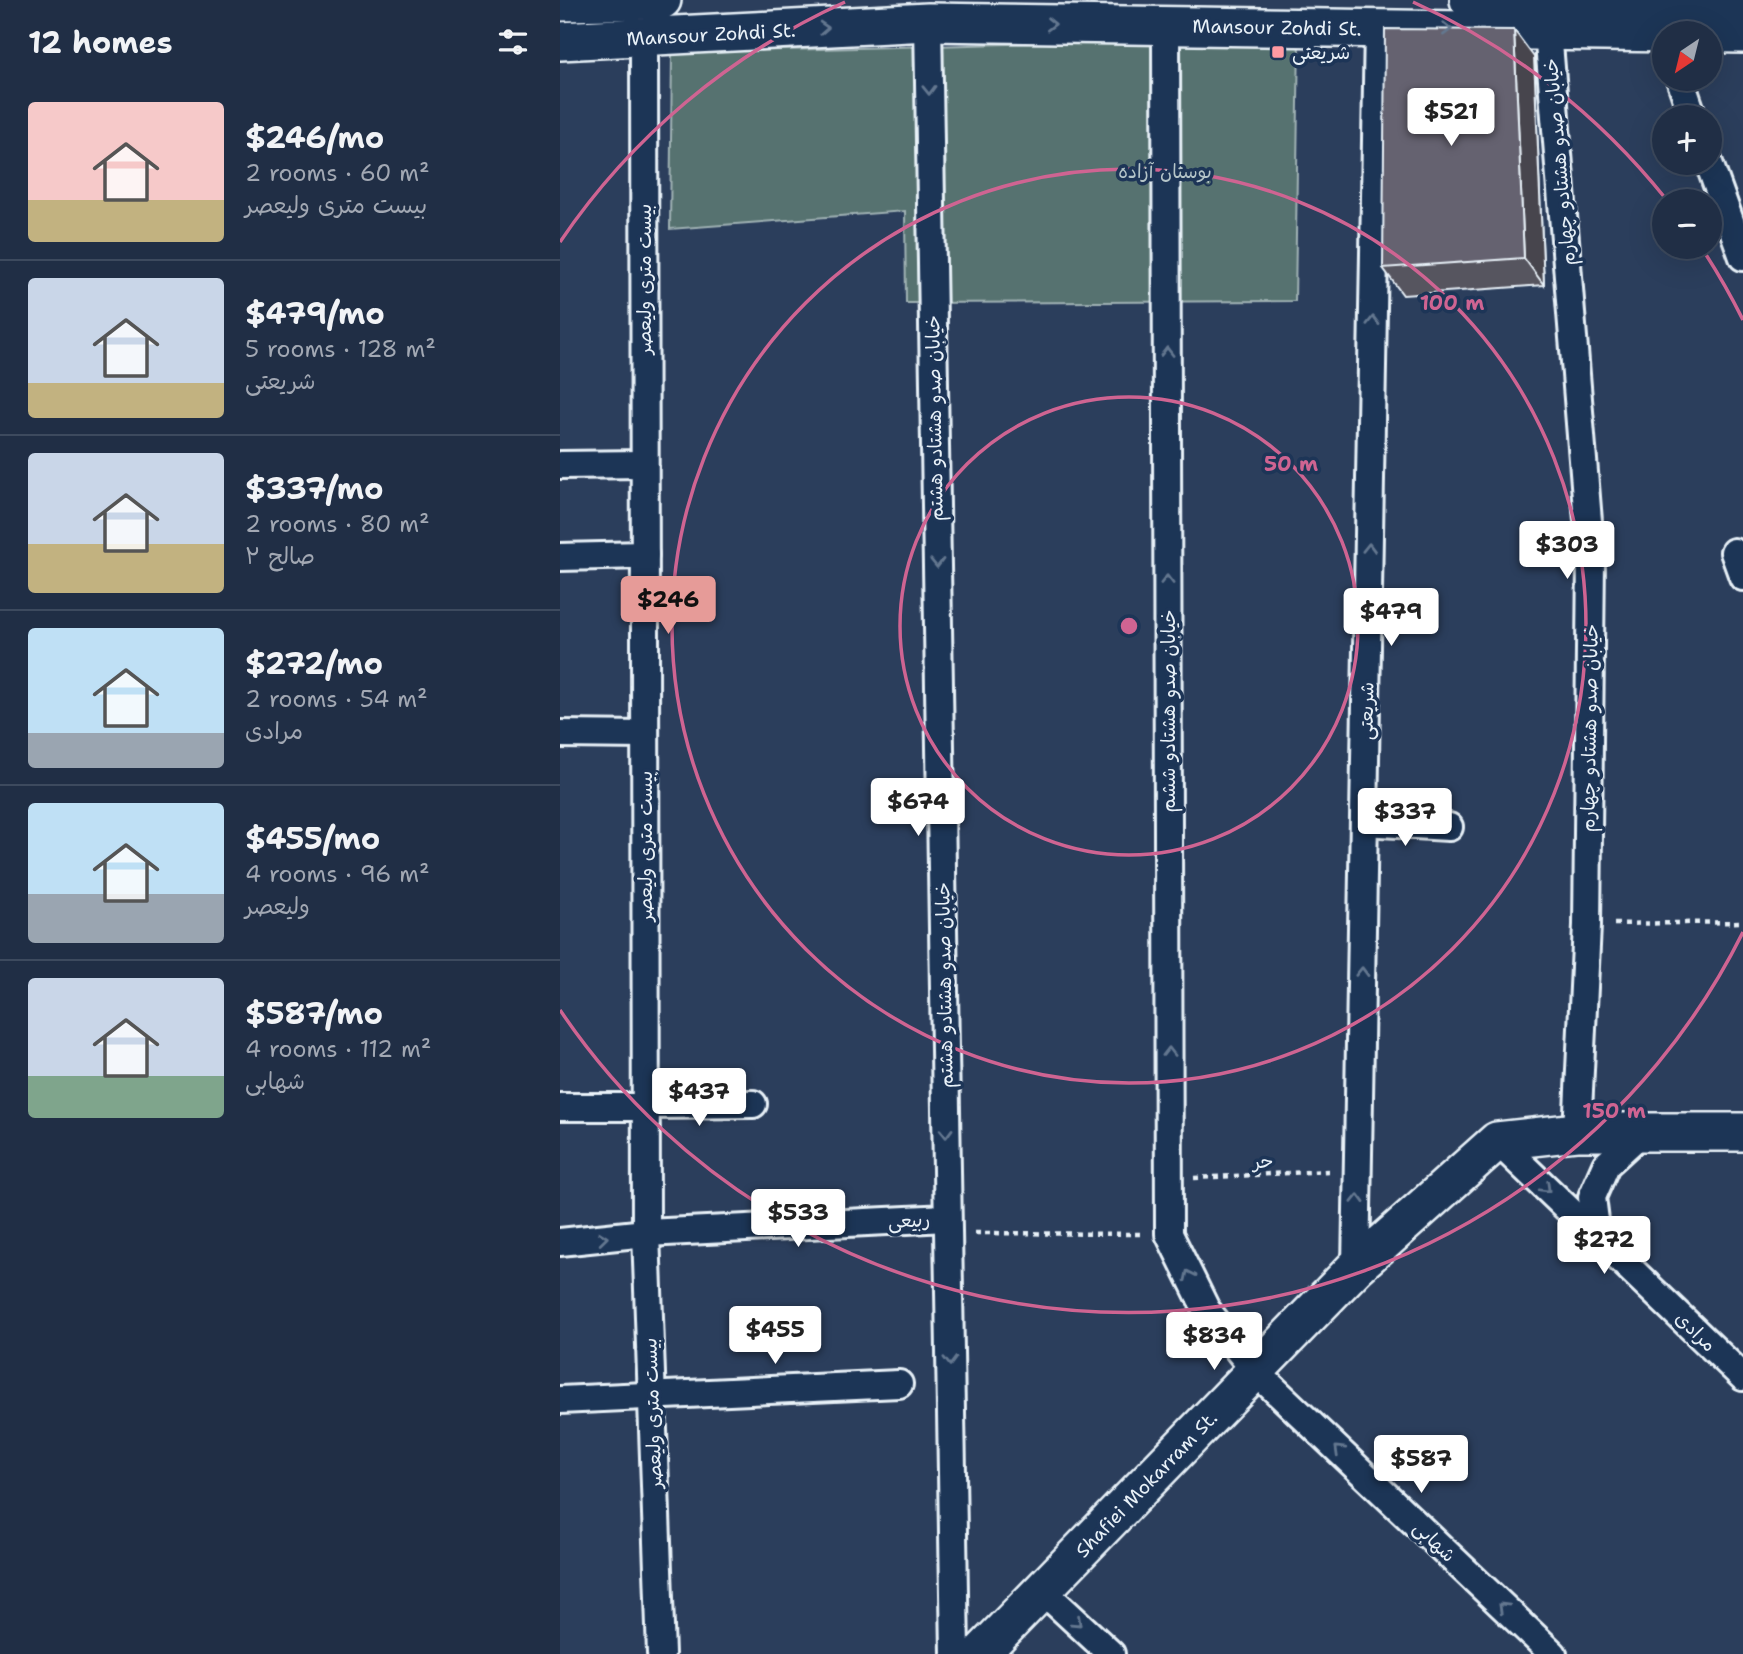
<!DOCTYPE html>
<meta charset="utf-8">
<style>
body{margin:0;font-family:"Shantell Sans","Playpen Sans Arabic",sans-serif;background:#28364c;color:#f1f3f6;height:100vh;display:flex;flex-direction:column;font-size:26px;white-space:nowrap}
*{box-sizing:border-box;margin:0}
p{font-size:23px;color:#a2a8b3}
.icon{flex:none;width:38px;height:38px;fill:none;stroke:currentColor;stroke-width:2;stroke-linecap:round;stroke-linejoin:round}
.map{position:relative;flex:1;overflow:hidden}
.side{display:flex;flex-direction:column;background:#202e45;width:560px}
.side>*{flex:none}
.needle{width:46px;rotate:215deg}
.tools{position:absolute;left:1092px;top:21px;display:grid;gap:14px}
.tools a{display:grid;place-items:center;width:70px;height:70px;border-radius:50%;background:#202e45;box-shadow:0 7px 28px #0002,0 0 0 2px #3d4a5e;font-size:35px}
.price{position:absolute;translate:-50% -60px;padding:0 16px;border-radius:7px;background:#fff;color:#222;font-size:23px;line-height:46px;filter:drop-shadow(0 2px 4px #0008)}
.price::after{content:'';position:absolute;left:50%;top:42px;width:21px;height:16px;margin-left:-10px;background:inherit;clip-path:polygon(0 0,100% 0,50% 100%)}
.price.selected{background:#e69b98;color:#111}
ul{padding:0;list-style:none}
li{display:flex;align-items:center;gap:21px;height:175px;padding:0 28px}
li+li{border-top:2px solid #3d4a5e}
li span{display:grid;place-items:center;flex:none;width:196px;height:140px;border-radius:7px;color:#555}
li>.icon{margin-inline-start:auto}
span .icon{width:84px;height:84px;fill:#fffc;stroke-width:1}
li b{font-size:30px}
h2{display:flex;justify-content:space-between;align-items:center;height:84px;padding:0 28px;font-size:30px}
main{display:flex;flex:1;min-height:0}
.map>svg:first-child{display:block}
.park{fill:#577270;stroke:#a0b2b4;stroke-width:2}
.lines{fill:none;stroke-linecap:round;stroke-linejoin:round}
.street-casing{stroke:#e8f1f8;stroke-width:32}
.secondary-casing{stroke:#e8f1f8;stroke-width:42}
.path{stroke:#e8f1f8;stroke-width:4.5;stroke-dasharray:5 5;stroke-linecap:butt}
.street{stroke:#1d3557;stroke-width:26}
.secondary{stroke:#1d3557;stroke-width:37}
.wall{fill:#57545f;stroke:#e8f1f8;stroke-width:2}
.shaded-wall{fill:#47454e;stroke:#e8f1f8;stroke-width:2}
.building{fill:#65626f;stroke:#e8f1f8;stroke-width:2}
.oneway{stroke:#64778f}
.ring{fill:none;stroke:#cf6492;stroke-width:3.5}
.poi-dot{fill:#ff9aa2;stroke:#1d3557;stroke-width:2.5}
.labels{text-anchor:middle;stroke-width:7;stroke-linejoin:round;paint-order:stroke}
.street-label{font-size:19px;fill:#e8f1f8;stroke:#1d3557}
.poi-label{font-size:19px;fill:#e8f1f8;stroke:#1d3557;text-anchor:start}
.park-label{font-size:19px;fill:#b5c5c8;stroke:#1d3557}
.centre{fill:#cf6492;stroke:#1d3557;stroke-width:3.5}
.ring-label{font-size:21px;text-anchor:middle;font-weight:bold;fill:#cf6492;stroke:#1d3557;stroke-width:7;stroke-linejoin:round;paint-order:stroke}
</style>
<main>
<section class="side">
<h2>12 homes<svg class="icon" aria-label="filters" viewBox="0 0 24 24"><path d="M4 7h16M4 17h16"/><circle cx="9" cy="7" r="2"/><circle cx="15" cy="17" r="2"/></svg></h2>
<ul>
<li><span style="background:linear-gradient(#f6c9c9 70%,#c2b280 0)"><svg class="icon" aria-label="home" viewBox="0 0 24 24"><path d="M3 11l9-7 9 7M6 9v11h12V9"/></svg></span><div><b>$246/mo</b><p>2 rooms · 60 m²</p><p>بیست متری ولیعصر</p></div></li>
<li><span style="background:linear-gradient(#c9d6e8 75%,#c2b280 0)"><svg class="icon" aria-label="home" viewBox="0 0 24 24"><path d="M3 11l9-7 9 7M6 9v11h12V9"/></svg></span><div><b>$479/mo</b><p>5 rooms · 128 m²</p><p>شریعتی</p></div></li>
<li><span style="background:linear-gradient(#c9d6e8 65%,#c2b280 0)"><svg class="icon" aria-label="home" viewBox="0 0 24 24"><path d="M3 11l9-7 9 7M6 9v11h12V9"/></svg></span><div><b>$337/mo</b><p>2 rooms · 80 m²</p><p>صالح ۲</p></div></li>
<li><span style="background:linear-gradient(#bfe0f5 75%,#9aa5b1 0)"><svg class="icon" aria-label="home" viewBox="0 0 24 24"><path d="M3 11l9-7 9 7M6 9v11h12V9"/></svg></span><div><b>$272/mo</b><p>2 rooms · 54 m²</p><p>مرادی</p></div></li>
<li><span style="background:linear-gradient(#bfe0f5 65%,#9aa5b1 0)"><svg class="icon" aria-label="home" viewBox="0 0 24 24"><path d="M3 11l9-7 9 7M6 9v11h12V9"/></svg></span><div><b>$455/mo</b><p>4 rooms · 96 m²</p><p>ولیعصر</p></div></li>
<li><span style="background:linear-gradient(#c9d6e8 70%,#7fa58c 0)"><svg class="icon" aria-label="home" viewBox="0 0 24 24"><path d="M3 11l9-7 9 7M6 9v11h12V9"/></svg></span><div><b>$587/mo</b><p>4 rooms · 112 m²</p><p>شهابی</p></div></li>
</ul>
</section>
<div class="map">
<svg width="1183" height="1654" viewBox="0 0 1183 1654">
<rect width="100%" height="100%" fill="#2b3e5c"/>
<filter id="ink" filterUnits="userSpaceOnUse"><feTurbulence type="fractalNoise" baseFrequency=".0143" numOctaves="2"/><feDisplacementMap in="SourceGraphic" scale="14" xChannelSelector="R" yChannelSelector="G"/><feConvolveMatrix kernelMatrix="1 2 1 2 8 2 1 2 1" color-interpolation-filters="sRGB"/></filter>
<g filter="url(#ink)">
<path class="park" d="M739 36 735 301 346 303 345 211 110 229 112 53Z"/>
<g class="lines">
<g class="street-casing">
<g id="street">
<path d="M368 22 395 1654"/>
<path d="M606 26 609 1234 646 1309 695 1371 993 1654"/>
<path d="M988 31 1031 558 1027 925 1017 1132"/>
<path d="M84 39 86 1233 101 1654"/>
<path d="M1120 79 1133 117"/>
<path d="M1149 163 1183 257"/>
<path d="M0 465 84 464"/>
<path d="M1174 552 1183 577"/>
<path d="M0 557 85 555"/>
<path d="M0 734 85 735"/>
<path d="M804 822 889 827"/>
<path d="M85 1105 193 1104"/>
<path d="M0 1107H85"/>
<path d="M937 1141 1183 1377"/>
<path d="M1037 1237 1032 1197 1046 1165 1082 1132"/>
<path d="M0 1242 86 1233 387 1218"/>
<path d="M796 1267 818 28"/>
<path d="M0 1400 339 1384"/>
<path d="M482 1590 551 1654"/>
</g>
</g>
<g class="secondary-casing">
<g id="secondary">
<path d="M909 0 1183 4"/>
<path d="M0 2 102 0"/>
<path d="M0 41 368 22 1183 34"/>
<path d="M420 1654 796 1267 937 1141 1017 1132H1183"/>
</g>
</g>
<g class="path">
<path d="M1054 924 1183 922"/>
<path d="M634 1178 769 1171"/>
<path d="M415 1233 581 1234"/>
</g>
<use href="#street" class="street"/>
<use href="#secondary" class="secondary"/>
</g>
<path class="wall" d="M974 57 984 285 843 295 823 268Z"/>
<path class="shaded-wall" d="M954 30 974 57 984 285 964 258Z"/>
<path class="building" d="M825 29 954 30 964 258 823 268Z"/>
<defs><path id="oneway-chevron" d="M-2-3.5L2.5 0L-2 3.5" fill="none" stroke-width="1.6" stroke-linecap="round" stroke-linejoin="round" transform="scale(1.75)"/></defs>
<g class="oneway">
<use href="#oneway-chevron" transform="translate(491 24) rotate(1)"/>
<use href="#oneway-chevron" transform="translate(264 28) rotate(-3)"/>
<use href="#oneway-chevron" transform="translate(887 29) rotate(1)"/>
<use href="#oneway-chevron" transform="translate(369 90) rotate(89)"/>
<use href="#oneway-chevron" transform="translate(813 321) rotate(-89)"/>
<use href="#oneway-chevron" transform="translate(607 352) rotate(-90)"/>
<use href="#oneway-chevron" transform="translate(809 548) rotate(-89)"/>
<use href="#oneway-chevron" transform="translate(377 563) rotate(89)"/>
<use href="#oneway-chevron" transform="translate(607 580) rotate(-90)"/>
<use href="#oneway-chevron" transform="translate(802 972) rotate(-89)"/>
<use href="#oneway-chevron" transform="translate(609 1052) rotate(-90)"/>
<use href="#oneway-chevron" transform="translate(386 1133) rotate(89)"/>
<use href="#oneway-chevron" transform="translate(986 1188) rotate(44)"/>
<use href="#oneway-chevron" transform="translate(798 1199) rotate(-89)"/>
<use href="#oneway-chevron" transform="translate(43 1238) rotate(-6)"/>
<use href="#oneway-chevron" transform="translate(629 1275) rotate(-116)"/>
<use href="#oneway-chevron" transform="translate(390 1361) rotate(89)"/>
<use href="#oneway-chevron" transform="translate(779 1450) rotate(-136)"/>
<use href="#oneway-chevron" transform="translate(943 1607) rotate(-136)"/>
<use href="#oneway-chevron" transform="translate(517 1622) rotate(43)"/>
</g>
</g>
<g class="ring">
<circle cx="569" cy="626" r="229"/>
<circle cx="569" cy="626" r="457"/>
<path d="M1183 932A686 686 0 0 1 0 1010M0 242A686 686 0 0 1 285 2M853 2A686 686 0 0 1 1106 199M1141 247A686 686 0 0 1 1183 320"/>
</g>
<rect class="poi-dot" x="711" y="45" width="14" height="14" rx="3.5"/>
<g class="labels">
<g class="street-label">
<text transform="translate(717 27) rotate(1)" y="7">Mansour Zohdi St.</text>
<text transform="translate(151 34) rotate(-3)" y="7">Mansour Zohdi St.</text>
<text transform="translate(999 162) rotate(-95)" y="7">خیابان صدو هشتادو چهارم</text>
<text transform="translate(84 279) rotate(-90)" y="7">بیست متری ولیعصر</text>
<text transform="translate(374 418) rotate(-91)" y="7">خیابان صدو هشتادو هشتم</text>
<text transform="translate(608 711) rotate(-90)" y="7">خیابان صدو هشتادو ششم</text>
<text transform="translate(806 711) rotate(-89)" y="7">شریعتی</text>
<text transform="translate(1029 728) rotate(-89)" y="7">خیابان صدو هشتادو چهارم</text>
<text transform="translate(85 846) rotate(-90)" y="7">بیست متری ولیعصر</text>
<text transform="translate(384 985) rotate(-91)" y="7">خیابان صدو هشتادو هشتم</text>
<text transform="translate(703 1161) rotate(-3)" y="7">حر</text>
<text transform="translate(349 1220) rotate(-3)" y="7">ربیعی</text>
<text transform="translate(1136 1331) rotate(44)" y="7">مرادی</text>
<text transform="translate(92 1413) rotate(-92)" y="7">بیست متری ولیعصر</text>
<text transform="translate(586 1484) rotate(-46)" y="7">Shafiei Mokarram St.</text>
<text transform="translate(875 1541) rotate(44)" y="7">شهابی</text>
</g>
<g class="poi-label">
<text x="732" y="59">شریعتی</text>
</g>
<g class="park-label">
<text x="605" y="178">بوستان آزاده</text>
</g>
</g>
<circle cx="569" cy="626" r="10" class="centre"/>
<g class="ring-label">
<text x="892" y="310">100 m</text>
<text x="731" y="471">50 m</text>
<text x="1054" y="1118">150 m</text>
</g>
</svg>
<div class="tools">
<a><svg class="needle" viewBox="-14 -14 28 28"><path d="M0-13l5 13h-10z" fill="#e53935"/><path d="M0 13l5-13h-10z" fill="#a2a8b3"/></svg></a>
<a>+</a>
<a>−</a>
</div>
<b class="price" style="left:891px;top:148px">$521</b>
<b class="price" style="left:1007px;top:581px">$303</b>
<b class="price selected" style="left:108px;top:636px">$246</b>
<b class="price" style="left:831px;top:648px">$479</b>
<b class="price" style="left:358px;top:838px">$674</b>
<b class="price" style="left:845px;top:848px">$337</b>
<b class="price" style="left:139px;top:1128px">$437</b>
<b class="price" style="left:238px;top:1249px">$533</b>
<b class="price" style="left:1044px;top:1276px">$272</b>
<b class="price" style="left:215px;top:1366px">$455</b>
<b class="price" style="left:654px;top:1372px">$834</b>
<b class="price" style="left:861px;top:1495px">$587</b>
</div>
</main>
